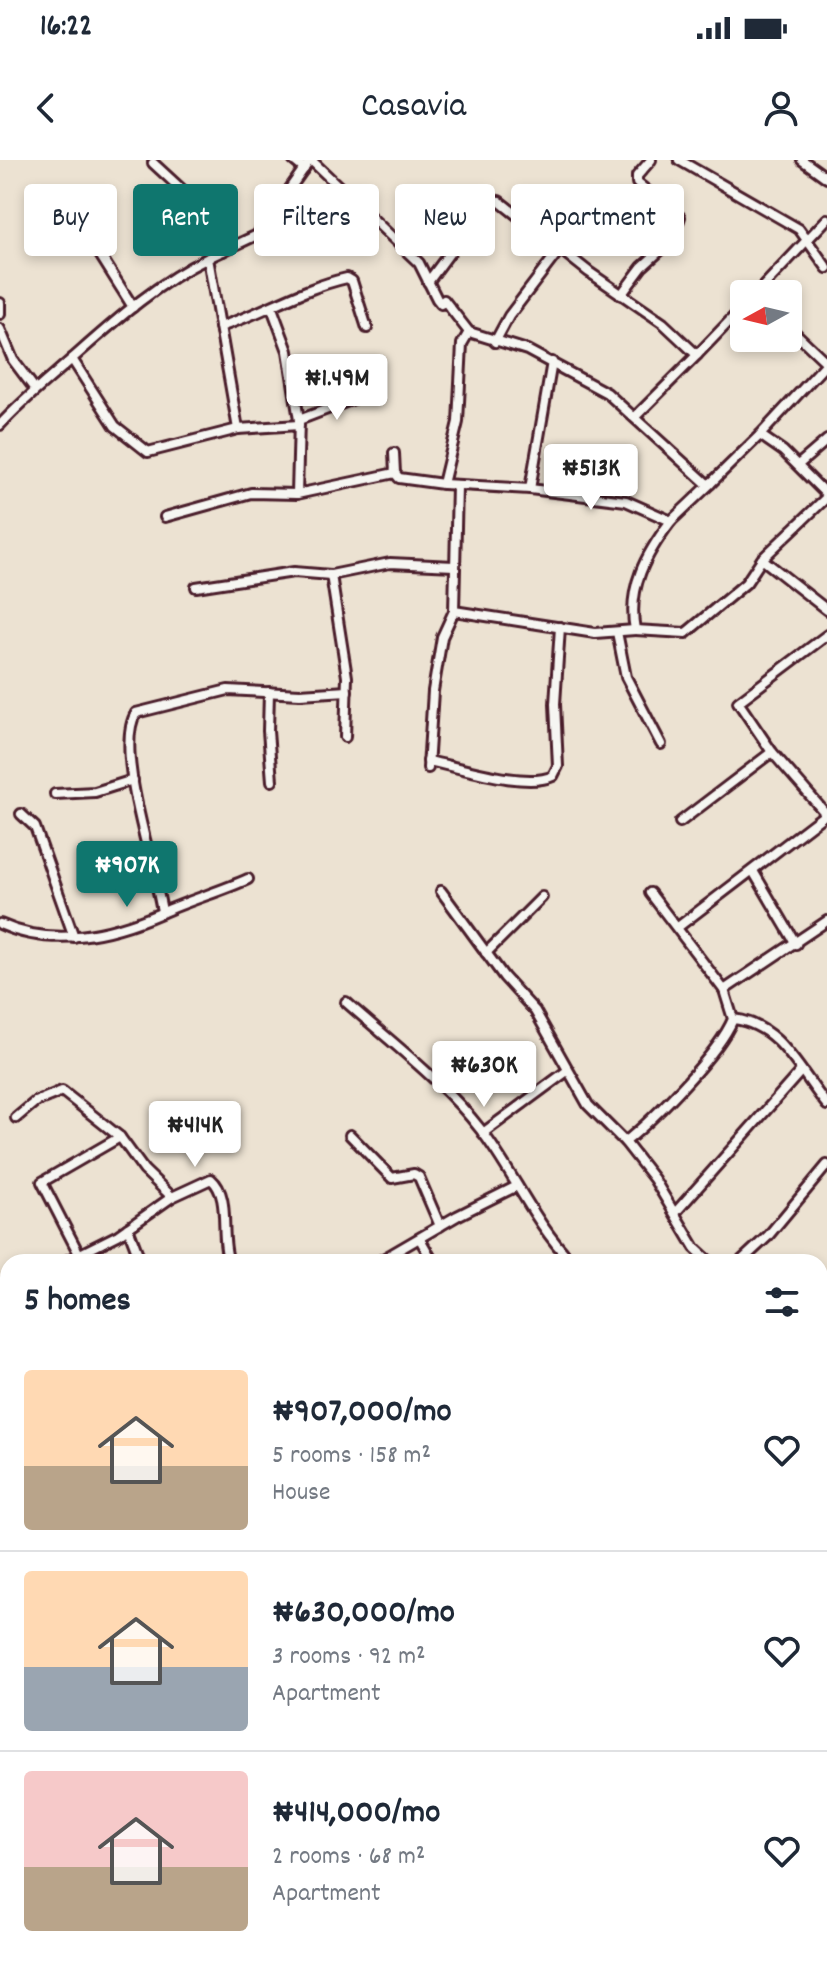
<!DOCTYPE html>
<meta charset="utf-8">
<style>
body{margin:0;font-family:Dekko,sans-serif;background:#f6f6f7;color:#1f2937;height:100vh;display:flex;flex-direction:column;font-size:30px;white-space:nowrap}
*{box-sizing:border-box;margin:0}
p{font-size:26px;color:#747a83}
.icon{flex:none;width:44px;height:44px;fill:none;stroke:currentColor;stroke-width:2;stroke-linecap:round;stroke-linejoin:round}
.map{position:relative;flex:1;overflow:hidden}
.details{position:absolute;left:0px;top:1094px;width:828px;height:712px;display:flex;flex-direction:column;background:#fff;border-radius:24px 24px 0 0;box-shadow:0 4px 12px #0003}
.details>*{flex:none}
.guide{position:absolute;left:24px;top:24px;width:780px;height:72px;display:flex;gap:16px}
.needle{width:52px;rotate:262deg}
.tools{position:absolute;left:730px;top:120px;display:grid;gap:16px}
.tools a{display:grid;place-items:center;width:72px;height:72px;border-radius:8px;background:#fff;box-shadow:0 4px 12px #0003;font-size:40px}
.price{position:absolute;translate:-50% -68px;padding:0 18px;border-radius:8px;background:#fff;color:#222;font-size:26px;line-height:52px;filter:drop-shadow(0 2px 4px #0008)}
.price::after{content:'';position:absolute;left:50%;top:48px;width:24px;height:18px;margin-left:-12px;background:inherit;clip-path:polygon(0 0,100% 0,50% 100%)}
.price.current{background:#0f766e;color:#fff}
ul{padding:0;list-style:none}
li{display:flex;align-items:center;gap:24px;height:200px;padding:0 24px}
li+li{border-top:2px solid #e0e1e3}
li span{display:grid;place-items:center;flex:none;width:224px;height:160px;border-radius:8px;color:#555}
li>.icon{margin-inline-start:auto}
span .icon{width:96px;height:96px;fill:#fffc;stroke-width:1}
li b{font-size:34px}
h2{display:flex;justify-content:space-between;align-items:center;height:96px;padding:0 24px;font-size:34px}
.chip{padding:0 28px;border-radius:8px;background:#fff;box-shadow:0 4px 12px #0003;font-size:28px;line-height:72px}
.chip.current{background:#0f766e;color:#fff}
.status{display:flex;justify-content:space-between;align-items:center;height:56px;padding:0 40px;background:#fff;direction:ltr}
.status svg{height:22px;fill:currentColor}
header{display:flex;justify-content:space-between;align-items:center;height:104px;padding:0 24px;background:#fff;font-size:36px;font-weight:600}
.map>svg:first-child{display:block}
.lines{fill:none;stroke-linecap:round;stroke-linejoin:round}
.street-casing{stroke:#4a1f2b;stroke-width:14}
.primary-casing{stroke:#4a1f2b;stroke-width:18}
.street{stroke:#f6f6f2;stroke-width:8}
.primary{stroke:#f6f6f2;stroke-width:12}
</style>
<div class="status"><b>16:22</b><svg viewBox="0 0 49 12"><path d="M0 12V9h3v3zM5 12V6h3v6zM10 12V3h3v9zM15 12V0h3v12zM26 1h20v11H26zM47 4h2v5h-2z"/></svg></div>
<header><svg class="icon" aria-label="back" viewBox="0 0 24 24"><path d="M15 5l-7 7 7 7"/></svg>Casavia<svg class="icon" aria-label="person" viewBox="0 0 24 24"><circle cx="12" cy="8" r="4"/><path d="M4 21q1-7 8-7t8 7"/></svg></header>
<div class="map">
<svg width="827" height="1806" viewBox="0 0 827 1806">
<rect width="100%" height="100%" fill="#ece2d2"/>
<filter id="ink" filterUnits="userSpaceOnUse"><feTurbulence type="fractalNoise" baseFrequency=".0125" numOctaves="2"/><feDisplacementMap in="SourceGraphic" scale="16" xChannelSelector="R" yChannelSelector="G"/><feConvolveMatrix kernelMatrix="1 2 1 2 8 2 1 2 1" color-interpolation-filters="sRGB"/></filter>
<g filter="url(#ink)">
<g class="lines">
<g class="street-casing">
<g id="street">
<path d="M293 0 304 9"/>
<path d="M311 0 419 103 437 139 441 144 444 140 469 172 527 190 607 233 706 323 710 324 760 275 783 291 827 335"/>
<path d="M679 0 799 69 827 108"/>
<path d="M802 0 827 18"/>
<path d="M153 3 191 38 223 91"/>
<path d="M85 71 133 147"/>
<path d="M428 122 471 64 494 40 499 41 589 112 663 163 697 195 635 257"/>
<path d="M756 134 827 59"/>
<path d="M621 135 642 107 672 80 680 57 637 23V16L651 0"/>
<path d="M0 143V154"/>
<path d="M272 148 288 191 299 260 297 334 395 313"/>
<path d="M788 166 827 203"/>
<path d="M220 167C263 153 302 128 347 118L352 121 367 168"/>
<path d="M0 169 13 200 34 228"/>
<path d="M495 182 509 156 560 89"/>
<path d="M697 195 744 146"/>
<path d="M72 199 115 266 148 292 238 269"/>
<path d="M299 260 364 235"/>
<path d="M0 265C24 239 47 221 73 198 115 161 157 123 208 98"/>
<path d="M299 265 238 269 208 98 257 75 310 0"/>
<path d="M760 275 827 203"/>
<path d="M394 293 395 313 399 318 443 324 458 262 462 184 469 172"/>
<path d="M798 305 827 280"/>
<path d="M443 324 530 329 626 341 671 361 710 324"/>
<path d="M530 329 552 202"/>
<path d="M165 357 251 333 297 334"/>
<path d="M671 361C646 394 627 428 635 470L686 473 746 423 762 399 827 337"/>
<path d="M762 399 827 450"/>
<path d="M331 415 347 517 345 577"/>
<path d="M196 427 294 412 331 415 390 403 454 406"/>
<path d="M454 451 595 473 635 470"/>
<path d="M617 472 626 517 661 584"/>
<path d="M827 475 738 542 772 592 827 655"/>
<path d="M269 532 268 571 272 621"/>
<path d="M428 601C459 607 526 629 553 616L558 606 555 544 560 467"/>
<path d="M428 608 433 531 442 477 454 451 457 326"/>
<path d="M55 634 95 632 133 620"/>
<path d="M21 654 35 667 74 777"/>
<path d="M680 662 772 592"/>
<path d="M753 711 796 784"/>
<path d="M441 731 504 817 535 851 588 945 625 982 654 1019 695 1088 710 1102"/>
<path d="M162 752C156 709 113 589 136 553L228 530 300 534 347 531"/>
<path d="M0 764C53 788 110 775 161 753 190 740 219 732 248 719"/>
<path d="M678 767 827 653"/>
<path d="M486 793 542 737"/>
<path d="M724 830 827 761"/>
<path d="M346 842C392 883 443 921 481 970 513 1012 534 1063 572 1102"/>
<path d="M733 859C780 864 799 911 827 945"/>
<path d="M16 958 35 942 62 931 120 977 144 1010 172 1037"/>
<path d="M483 973 567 911"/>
<path d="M350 975 392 1018 414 1014 419 1017 440 1066"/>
<path d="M625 982C655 958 719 893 733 859L724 830 650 733"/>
<path d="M675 1053 800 912"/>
<path d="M128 1068 141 1102"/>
<path d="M420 1079 433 1102"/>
<path d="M79 1094 42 1022 120 977"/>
<path d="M64 1102 118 1075 172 1037 211 1019C232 1037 219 1076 229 1102"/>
<path d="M378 1102 457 1056 517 1026"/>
<path d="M740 1102 768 1076 827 1005"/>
<path d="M0 1138 8 1134"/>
<path d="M820 1208 827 1214"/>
<path d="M820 1332 827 1340"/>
<path d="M820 1378 827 1371"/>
<path d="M820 1543 827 1551"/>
<path d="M820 1721 827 1729"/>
<path d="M380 1798 388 1806"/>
<path d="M634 1798 639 1806"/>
<path d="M736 1798 742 1806"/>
<path d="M609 1806 615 1798"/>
</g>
</g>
<g class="primary-casing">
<g id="primary">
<path d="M820 1249 827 1242"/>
<path d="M301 1806 308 1798"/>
</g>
</g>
<use href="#street" class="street"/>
<use href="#primary" class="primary"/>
</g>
</g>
</svg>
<div class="tools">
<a><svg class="needle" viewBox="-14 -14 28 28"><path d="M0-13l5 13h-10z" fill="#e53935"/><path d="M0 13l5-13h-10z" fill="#747a83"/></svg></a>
</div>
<b class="price" style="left:337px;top:262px">₦1.49M</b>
<b class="price" style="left:591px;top:352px">₦513K</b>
<b class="price current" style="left:127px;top:749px">₦907K</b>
<b class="price" style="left:484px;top:949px">₦630K</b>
<b class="price" style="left:195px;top:1009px">₦414K</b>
<div class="guide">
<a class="chip">Buy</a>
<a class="chip current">Rent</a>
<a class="chip">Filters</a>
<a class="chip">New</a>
<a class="chip">Apartment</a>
</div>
<section class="details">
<h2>5 homes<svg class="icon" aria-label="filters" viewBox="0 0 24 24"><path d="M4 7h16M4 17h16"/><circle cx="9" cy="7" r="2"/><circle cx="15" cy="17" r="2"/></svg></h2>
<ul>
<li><span style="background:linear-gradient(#ffd9b3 60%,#b9a48a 0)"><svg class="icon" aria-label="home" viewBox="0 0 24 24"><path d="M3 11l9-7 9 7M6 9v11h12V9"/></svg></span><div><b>₦907,000/mo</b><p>5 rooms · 158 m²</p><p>House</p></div><svg class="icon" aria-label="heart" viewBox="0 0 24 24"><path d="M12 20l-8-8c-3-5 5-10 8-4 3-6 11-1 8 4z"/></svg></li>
<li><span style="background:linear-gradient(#ffd9b3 60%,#9aa5b1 0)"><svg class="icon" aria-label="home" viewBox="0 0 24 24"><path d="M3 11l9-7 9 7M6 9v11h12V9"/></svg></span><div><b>₦630,000/mo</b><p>3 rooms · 92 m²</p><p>Apartment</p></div><svg class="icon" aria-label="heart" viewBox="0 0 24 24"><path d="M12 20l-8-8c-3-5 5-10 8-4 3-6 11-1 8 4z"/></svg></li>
<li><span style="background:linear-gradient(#f6c9c9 60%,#b9a48a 0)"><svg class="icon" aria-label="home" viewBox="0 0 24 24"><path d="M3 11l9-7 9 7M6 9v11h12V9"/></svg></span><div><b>₦414,000/mo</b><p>2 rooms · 68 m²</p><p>Apartment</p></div><svg class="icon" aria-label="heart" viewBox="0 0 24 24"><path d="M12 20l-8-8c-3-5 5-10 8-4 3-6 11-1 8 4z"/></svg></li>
</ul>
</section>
</div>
